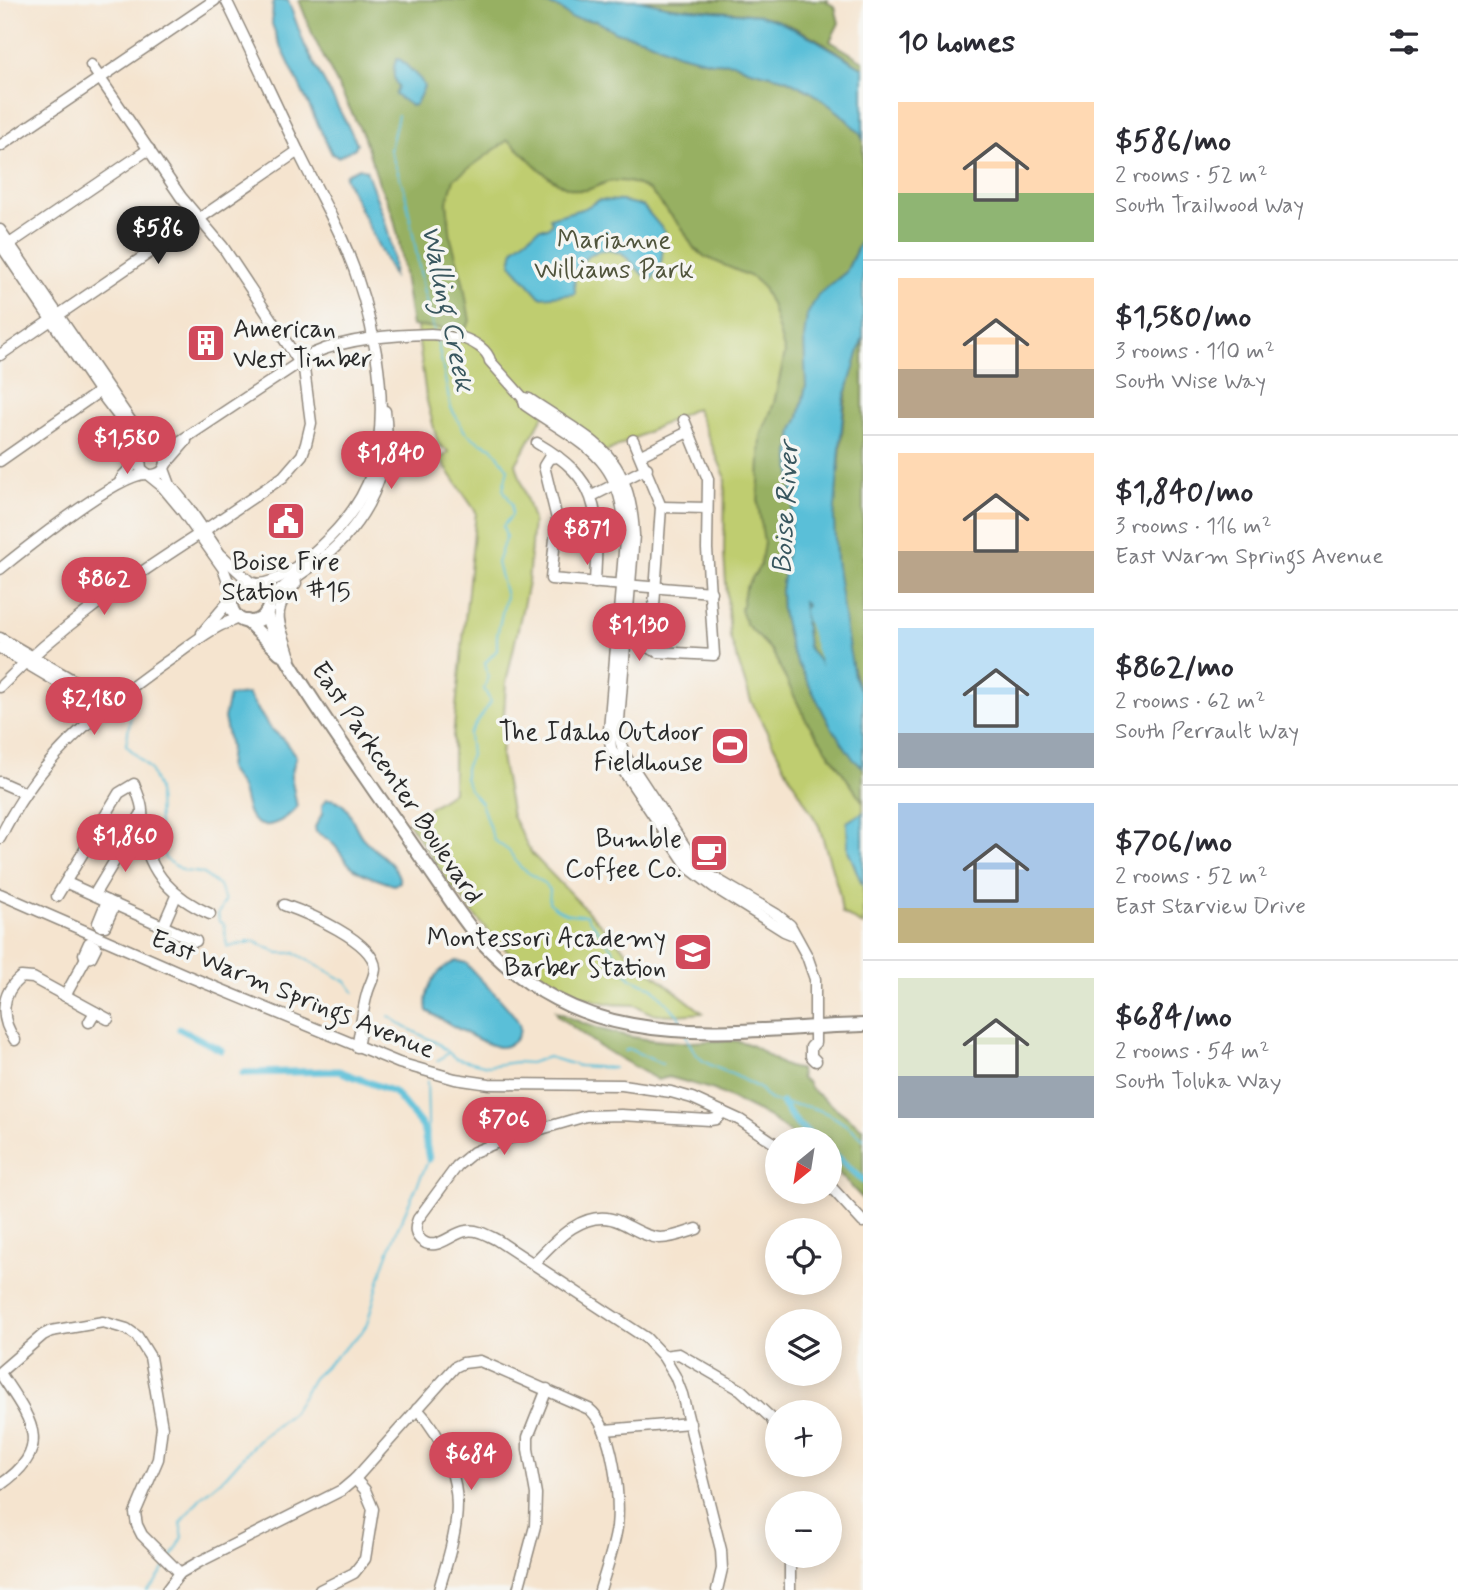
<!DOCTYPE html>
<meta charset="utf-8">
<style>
body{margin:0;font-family:Mynerve,sans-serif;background:#f2f2f3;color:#2b2b33;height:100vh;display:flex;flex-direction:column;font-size:26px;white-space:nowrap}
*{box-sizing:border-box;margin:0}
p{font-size:23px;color:#7c7c81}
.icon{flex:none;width:38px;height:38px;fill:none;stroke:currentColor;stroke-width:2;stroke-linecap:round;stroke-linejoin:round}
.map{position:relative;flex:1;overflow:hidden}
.panel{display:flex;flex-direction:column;background:#fff;width:595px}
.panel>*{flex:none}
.needle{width:46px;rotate:210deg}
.fabs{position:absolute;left:765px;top:1127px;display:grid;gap:14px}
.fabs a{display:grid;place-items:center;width:77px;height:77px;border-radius:50%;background:#fff;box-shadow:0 4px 18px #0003;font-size:35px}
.price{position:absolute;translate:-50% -60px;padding:0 16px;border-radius:24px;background:#d1495b;color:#fff;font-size:23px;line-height:46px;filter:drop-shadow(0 2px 4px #0008)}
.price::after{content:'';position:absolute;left:50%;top:42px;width:21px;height:16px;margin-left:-10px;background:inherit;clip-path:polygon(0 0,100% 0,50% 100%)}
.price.current{background:#222;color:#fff}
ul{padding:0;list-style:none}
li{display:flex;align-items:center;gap:21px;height:175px;padding:0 35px}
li+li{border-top:2px solid #e1e1e2}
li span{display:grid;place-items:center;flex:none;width:196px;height:140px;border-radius:0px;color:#555}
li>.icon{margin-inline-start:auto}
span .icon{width:84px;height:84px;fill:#fffc;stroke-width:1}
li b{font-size:30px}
h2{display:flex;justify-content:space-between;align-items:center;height:84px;padding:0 35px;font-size:30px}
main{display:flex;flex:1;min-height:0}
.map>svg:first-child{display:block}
.green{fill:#bfcd6f;stroke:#757c4d;stroke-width:2}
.forest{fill:#97b062;stroke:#616e46;stroke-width:2}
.water{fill:#5abfd8;stroke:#427582;stroke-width:2;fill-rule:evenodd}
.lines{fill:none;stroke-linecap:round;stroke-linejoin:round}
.stream{stroke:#5abfd8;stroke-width:2}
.canal{stroke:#5abfd8;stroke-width:7}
.river{stroke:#5abfd8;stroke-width:12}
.minor-casing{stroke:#90887d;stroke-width:13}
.major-casing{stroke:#90887d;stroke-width:16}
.minor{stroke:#fff;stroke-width:10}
.major{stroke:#fff;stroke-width:12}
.labels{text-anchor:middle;stroke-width:7;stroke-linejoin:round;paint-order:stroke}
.park-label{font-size:26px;fill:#50543c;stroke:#f6f6f2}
.poi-label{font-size:26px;fill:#2b2b2b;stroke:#f6f6f2;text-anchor:end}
.street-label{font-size:26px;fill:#2b2b2b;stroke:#f6f6f2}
.water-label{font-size:28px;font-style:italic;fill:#39575f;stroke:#f6f6f2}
</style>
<main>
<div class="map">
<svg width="863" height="1590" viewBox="0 0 863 1590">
<rect width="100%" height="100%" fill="#f6f6f2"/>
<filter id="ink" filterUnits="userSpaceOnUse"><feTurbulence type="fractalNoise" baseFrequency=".0143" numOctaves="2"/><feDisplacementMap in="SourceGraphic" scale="14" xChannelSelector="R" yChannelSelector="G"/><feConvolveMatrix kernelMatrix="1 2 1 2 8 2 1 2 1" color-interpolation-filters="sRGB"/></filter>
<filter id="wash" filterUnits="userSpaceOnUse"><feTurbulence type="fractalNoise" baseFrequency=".00686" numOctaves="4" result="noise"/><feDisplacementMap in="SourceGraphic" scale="28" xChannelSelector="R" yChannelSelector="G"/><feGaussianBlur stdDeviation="1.57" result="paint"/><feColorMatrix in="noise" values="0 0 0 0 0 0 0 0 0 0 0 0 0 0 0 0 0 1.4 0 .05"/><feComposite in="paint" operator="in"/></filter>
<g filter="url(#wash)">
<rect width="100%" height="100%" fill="#f5e4cf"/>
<path class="green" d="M379 108 863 222 775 595 863 775V925L842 913 839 892 819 826 788 773 751 701 730 637 724 555 725 476 696 408 602 454 545 413 516 464 533 520 528 583 506 683 501 757 512 816 532 854 634 959 703 1013C686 1014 665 1017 648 1012 643 1010 640 1006 634 1005 627 1004 619 1005 612 1004 542 993 493 945 455 888L453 889 408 822 453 792V737L476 512 440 459 449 452 438 444 426 397 414 304Z"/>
<g class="forest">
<path d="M299 0H533L559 8 571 18 597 21 616 32 645 39 676 53 712 62 735 63 747 69 786 79 813 93 840 113 860 133 863 140V236L846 272 835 282 806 363V386L799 418 793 430 790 455 793 505 781 591 782 611 791 650 830 725 854 759 863 767V802L806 720 772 651 746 624 741 610 745 589 760 566 764 543 758 504 761 436 774 403 785 353 771 304 762 286 752 277 705 257 693 247 682 228 650 191C637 183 622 179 608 182 597 185 589 192 577 190 548 185 530 157 508 140L454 179 447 202 451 239 463 281 470 321 463 333 440 328 412 326 398 236 392 212 379 183 363 135 314 38Z"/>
<path d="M640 0H828L827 2 835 7 839 23 830 41 863 61V68C832 48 794 22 757 15 719 9 677 12 640 0Z"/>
<path d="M863 337V696C842 650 835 573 834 522 834 501 838 479 840 458 843 417 846 375 863 337Z"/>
<path d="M803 601 829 657 831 674 828 673 808 647Z"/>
<path d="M556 1011C595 1031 638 1041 682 1042 701 1043 723 1038 742 1042 763 1046 777 1069 800 1069L801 1079 807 1082 811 1089 863 1129V1199L830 1164V1139H798L769 1117 714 1090 669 1077 658 1080 600 1047 558 1016Z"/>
</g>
<g class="water">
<path d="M273 0H288L305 46 357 143 355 148 338 157 332 154 278 40 272 24Z"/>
<path d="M533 0H640L670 7 759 15 778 21 811 37 863 68V140L860 133 840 113 813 93 786 79 747 69 735 63 712 62 676 53 645 39 616 32 597 21 571 18 559 8Z"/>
<path d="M397 59 401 60 421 80 424 87 416 104 412 106 395 95 398 86C393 80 392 67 397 59Z"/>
<path d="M359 168 366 170C378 203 396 241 393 276L345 178 346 174Z"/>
<path d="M599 200 622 201 643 206 665 232 661 263 652 280C637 273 638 267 627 258 609 243 585 251 576 272 573 278 575 287 575 294L540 297 511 264 514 248 540 228H548L552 223 550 218 585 208Z"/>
<path d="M863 236V337L844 401 834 520 836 560 847 637 854 676 863 696V767L854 760 830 725 791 650 782 611 781 591 793 505 790 455 793 430 799 418 806 386 804 338 807 315 818 295 846 272ZM803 602 805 603 829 657 831 674 828 673 808 647Z"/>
<path d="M248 694 269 727 282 738 296 756 291 776 297 807C287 819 262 836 250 816 245 807 245 797 241 788 238 782 232 775 228 769L230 747 224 718 229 696Z"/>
<path d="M327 799C334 799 341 802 346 808 353 817 355 828 362 837 374 852 397 861 400 882L394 885C380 880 359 875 348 863 335 847 337 844 316 832L315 827 322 814V805Z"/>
<path d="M863 812V887L848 850 847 822Z"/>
<path d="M456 961 466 963C482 983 503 999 517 1020 525 1032 514 1046 501 1047 488 1048 440 1018 427 1011 423 988 436 970 456 961Z"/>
</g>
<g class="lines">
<g class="stream">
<path d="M398 115 390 150 405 192 424 293 434 331"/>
<path d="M437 340 451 408 465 432 479 442 492 447 508 469 503 489 512 504V515L503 526 506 536 497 563 506 596 497 635V650L485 663 488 677 484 689 491 702 469 734 471 755 465 768V778L470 790 481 803 494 840 509 851 520 867 545 884 550 890 549 902C560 914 570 915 586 915L619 958 623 969 631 978 653 988 678 1015 681 1023"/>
<path d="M131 713 126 745 150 769 158 789 159 833 165 859 184 871 202 873 219 886 225 901 218 914 219 921 224 924 227 947 254 941 278 953H295L347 982 354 992"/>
<path d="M389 1016 405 1027 439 1044 455 1058 488 1066 516 1062 530 1063 548 1057 579 1066 614 1068"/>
<path d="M686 1035C696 1062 707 1064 732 1074 741 1078 745 1082 755 1086 763 1089 764 1097 771 1100 785 1106 799 1104 813 1108 830 1113 851 1127 863 1139"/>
<path d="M625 1051 629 1049 662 1064"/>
<path d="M437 1061 447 1054"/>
<path d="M171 1559 183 1537 180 1523 202 1496 226 1476 258 1440 293 1412 313 1378 361 1333 367 1324 384 1264 397 1230 429 1159 427 1081"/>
<path d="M147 1590 154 1584 166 1566"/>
</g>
<g class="canal">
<path d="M180 1029 221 1050"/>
<path d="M243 1073 339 1071 394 1092 423 1127 429 1159"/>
<path d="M782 1103 798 1125 816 1139"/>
<path d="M830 1150 863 1181"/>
</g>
<path class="river" d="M810 612 835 688"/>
</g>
</g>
<g filter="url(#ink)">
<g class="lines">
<g class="minor-casing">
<g id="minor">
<path d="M226 0C251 51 275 103 299 153 313 182 329 210 342 239 371 304 394 403 372 472 364 498 348 519 329 538 312 555 279 586 254 584"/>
<path d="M91 65 181 197 223 247 304 369 311 423 306 444 302 455 283 477 205 530"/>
<path d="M0 146 215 0"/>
<path d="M0 230 132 423 164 454C169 466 163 475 150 475"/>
<path d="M0 244 100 392 136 439 139 446 141 469 162 486 182 510 223 568 233 594"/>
<path d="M5 247 149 149"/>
<path d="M0 355 298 151"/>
<path d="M523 398 529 399C591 441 630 450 634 535L619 720V736L624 754 693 859 711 876 776 914 790 925 807 956 815 979V1043L811 1047V1056L816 1061"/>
<path d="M633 440 661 507 651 649 658 652 714 655 707 549 708 479 684 420"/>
<path d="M537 443C604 482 598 514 595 583"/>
<path d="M641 455 688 432"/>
<path d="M140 456C148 443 160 450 173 446L312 354C347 338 393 335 431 334 442 334 453 340 463 338 474 342 488 350 490 361L523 398 525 405C585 447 624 455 625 540L609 730 611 748 619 764 689 868 714 887 784 931 794 935"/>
<path d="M558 457 549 458 544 466 557 519 551 579 711 592"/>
<path d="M0 461 103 389"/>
<path d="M166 464 186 441"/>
<path d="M164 469 170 485 188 507 220 554 251 583"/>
<path d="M120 482 123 476 139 459"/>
<path d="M592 496 647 468"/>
<path d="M661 507 707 508"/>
<path d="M0 569C26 548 119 473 147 474"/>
<path d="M269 602C284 583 305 572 323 558 368 521 393 469 385 411"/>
<path d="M202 633 231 599"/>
<path d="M0 638 111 702"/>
<path d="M0 648 103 709"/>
<path d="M290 658C281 623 267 614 296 583"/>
<path d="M0 687C59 627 128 580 198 535"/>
<path d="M0 782 25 793"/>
<path d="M140 816 129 837 144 840"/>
<path d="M0 838C37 760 97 711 165 663 183 651 200 636 219 626 225 623 232 621 238 618"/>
<path d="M67 883 196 941"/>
<path d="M0 894 188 976 399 1063 455 1079 489 1084 622 1085 671 1092 692 1098 740 1120 777 1145"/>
<path d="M94 895 129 837"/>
<path d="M57 896 119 793 134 784C137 793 142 802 142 811 143 818 141 825 143 833 149 874 174 898 210 914"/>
<path d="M107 901 98 923 101 926H105L115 904"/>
<path d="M284 905C307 913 374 941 375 968 375 977 369 985 367 994 362 1011 361 1030 357 1047"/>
<path d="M163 926 176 896"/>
<path d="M89 943 96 947 91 957 86 958 84 954Z"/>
<path d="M65 996 86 958"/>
<path d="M89 1022 95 1012"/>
<path d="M15 1040C0 1019 0 994 21 977L33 978 108 1019"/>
<path d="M830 1186 863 1222"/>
<path d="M534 1263C555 1240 586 1206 620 1222 633 1228 645 1237 660 1238 672 1238 685 1233 697 1229"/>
<path d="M663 1356 679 1354 741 1390 771 1418 777 1430"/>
<path d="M0 1372 43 1335 51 1331 103 1322 127 1329 137 1336 150 1357 162 1427 158 1459 135 1513 137 1525 142 1535 180 1573"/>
<path d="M0 1373C30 1419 56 1447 0 1485"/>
<path d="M417 1409C444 1437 461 1482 456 1520 454 1544 445 1567 439 1590"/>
<path d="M605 1430 690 1423"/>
<path d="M167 1590 180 1573 199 1562 342 1490 355 1479 455 1367 463 1363 480 1361 589 1409C614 1428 620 1498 617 1527 614 1548 606 1570 600 1590"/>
<path d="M320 1590 354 1573 365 1559 373 1509 365 1490 355 1479"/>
<path d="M518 1590 535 1526 536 1494 528 1449V1437L547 1389"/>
<path d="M717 1590 722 1569 721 1550 682 1394 675 1376 663 1356 646 1338 497 1240C487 1235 477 1229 466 1231 451 1233 435 1254 420 1239 414 1233 415 1226 418 1219L457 1166 474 1152 503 1140 586 1116 621 1115 710 1120 716 1119 723 1112"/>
<path d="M790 1590V1556"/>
</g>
</g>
<g class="major-casing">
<g id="major">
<circle cx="250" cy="603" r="19"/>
<path d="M266 613C274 641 290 664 305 688 328 724 352 758 376 793 398 824 419 854 440 885 454 905 467 926 484 944 594 1059 721 1029 863 1025"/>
<path d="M247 621 280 653"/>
</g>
</g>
<use href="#minor" class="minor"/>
<use href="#major" class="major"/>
</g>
</g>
<defs>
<g id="building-square" transform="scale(2.0125)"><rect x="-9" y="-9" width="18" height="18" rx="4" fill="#d1495b" stroke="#f6f6f2"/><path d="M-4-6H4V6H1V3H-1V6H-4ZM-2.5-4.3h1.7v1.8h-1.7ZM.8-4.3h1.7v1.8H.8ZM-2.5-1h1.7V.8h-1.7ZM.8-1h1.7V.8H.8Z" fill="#fff"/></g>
<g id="civic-square" transform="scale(2.0125)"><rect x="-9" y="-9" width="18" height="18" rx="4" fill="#d1495b" stroke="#f6f6f2"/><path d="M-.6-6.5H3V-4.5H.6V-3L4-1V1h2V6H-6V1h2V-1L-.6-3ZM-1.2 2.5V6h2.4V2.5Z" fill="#fff"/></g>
<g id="stadium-square" transform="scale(2.0125)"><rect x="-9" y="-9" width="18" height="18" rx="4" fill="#d1495b" stroke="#f6f6f2"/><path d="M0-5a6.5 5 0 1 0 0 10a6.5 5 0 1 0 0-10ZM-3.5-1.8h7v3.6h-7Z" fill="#fff"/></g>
<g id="cafe-square" transform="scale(2.0125)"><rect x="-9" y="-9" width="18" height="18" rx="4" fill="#d1495b" stroke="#f6f6f2"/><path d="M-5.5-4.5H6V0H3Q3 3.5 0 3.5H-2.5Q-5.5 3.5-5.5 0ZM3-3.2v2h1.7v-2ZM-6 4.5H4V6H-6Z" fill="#fff"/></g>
<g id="school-square" transform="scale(2.0125)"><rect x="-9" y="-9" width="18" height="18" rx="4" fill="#d1495b" stroke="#f6f6f2"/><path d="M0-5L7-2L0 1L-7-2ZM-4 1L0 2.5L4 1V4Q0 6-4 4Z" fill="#fff"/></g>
</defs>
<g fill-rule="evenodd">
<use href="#building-square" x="206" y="343"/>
<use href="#civic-square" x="286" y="521"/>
<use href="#stadium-square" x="730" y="746"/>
<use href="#cafe-square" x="709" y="853"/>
<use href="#school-square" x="693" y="952"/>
</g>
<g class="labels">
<g class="park-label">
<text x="614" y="248">Marianne<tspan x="614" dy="30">Williams Park</tspan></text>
</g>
<g class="poi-label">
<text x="233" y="337" text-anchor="start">American<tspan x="233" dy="30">West Timber</tspan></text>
<text x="286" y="570" text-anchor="middle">Boise Fire<tspan x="286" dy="30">Station #15</tspan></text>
<text x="703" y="740">The Idaho Outdoor<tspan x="703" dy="30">Fieldhouse</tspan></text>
<text x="682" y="847">Bumble<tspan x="682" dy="30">Coffee Co.</tspan></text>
<text x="666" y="946">Montessori Academy<tspan x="666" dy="30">Barber Station</tspan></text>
</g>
<g class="street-label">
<text transform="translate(398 782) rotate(56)" y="9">East Parkcenter Boulevard</text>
<text transform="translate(293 993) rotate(22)" y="9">East Warm Springs Avenue</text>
</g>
<g class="water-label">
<text transform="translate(449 308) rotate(78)" y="10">Walling Creek</text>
<text transform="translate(784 508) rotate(-87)" y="10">Boise River</text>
</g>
</g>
</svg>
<div class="fabs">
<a><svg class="needle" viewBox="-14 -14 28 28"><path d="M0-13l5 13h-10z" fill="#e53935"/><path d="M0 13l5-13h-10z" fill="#7c7c81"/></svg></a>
<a><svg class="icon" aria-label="locate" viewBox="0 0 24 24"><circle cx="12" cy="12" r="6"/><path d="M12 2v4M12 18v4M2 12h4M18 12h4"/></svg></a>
<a><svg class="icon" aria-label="layers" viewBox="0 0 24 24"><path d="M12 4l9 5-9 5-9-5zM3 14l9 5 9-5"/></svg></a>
<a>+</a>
<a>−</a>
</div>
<b class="price current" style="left:158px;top:266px">$586</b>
<b class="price" style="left:127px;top:476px">$1,580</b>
<b class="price" style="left:391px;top:491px">$1,840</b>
<b class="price" style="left:587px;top:567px">$871</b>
<b class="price" style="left:104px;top:617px">$862</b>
<b class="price" style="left:639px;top:663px">$1,130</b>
<b class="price" style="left:94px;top:737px">$2,180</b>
<b class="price" style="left:125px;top:874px">$1,860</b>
<b class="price" style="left:504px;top:1157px">$706</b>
<b class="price" style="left:471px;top:1492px">$684</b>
</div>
<section class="panel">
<h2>10 homes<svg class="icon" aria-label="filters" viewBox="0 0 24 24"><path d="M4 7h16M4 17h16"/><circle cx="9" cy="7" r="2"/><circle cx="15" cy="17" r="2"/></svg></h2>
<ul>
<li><span style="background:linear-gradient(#ffd9b3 65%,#8fb573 0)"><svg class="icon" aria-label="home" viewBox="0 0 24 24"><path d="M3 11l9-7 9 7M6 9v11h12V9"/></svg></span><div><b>$586/mo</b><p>2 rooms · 52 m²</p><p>South Trailwood Way</p></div></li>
<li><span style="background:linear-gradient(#ffd9b3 65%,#b9a48a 0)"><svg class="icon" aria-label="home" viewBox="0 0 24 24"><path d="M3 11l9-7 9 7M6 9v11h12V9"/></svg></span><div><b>$1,580/mo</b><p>3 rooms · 110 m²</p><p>South Wise Way</p></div></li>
<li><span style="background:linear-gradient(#ffd9b3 70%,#b9a48a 0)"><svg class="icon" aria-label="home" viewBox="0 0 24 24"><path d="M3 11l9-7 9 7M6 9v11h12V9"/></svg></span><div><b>$1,840/mo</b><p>3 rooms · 116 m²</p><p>East Warm Springs Avenue</p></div></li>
<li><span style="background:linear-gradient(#bfe0f5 75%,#9aa5b1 0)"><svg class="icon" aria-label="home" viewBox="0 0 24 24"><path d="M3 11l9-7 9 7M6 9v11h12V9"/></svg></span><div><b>$862/mo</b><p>2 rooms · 62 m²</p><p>South Perrault Way</p></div></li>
<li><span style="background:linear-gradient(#a9c7e8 75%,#c2b280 0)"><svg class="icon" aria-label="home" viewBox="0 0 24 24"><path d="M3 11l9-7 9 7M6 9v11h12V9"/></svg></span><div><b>$706/mo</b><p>2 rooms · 52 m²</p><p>East Starview Drive</p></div></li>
<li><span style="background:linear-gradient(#dfe7d0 70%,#9aa5b1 0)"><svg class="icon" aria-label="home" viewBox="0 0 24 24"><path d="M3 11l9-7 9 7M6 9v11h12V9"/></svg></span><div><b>$684/mo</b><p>2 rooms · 54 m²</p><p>South Toluka Way</p></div></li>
</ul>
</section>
</main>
